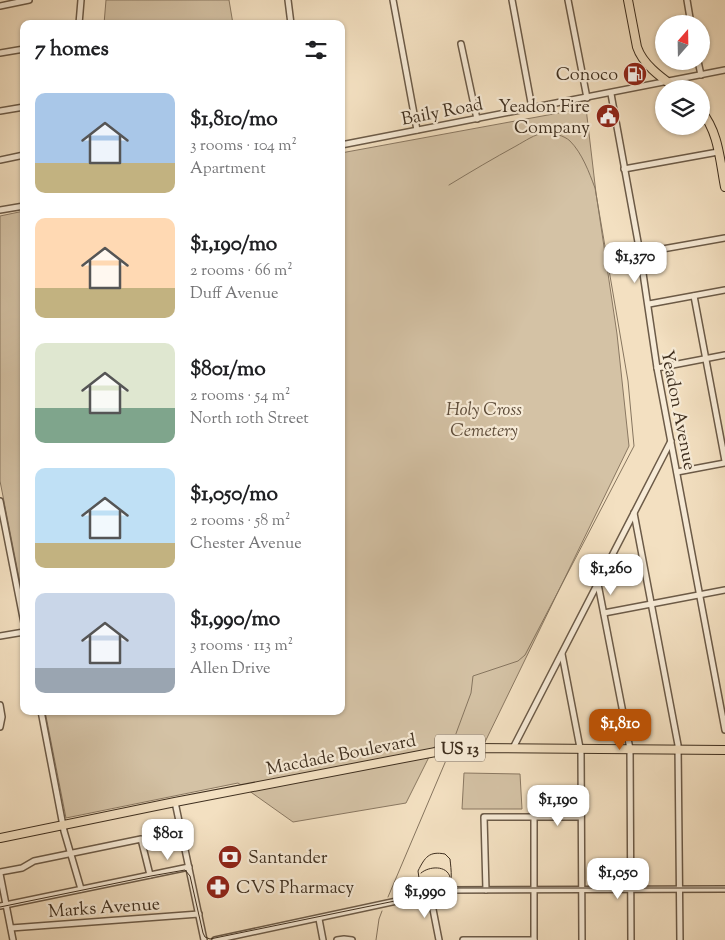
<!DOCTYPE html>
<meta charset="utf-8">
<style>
body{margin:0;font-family:"Sorts Mill Goudy",serif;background:#f2f2f2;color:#202124;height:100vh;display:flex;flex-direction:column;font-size:19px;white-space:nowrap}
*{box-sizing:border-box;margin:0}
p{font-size:16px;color:#757577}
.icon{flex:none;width:28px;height:28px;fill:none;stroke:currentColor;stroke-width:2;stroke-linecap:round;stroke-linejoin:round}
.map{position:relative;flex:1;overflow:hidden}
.sheet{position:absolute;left:20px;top:20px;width:325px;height:695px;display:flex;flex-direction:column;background:#fff;border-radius:10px;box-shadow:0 1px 4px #0004}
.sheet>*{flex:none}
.needle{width:32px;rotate:20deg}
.buttons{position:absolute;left:655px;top:15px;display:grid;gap:10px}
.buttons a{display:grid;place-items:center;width:55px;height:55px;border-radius:50%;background:#fff;box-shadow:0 1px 4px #0004;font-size:25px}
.price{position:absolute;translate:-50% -42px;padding:0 11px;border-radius:10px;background:#fff;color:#222;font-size:16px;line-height:32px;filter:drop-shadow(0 1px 2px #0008)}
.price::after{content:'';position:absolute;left:50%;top:30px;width:15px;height:11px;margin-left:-8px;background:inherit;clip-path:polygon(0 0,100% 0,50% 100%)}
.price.selected{background:#b45309;color:#fff}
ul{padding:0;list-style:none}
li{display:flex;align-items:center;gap:15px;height:125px;padding:0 15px}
li span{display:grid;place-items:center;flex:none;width:140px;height:100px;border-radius:10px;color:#555}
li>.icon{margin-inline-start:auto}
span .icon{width:60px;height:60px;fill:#fffc;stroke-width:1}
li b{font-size:21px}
h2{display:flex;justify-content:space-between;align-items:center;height:60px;padding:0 15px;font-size:21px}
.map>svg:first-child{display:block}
.green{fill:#d4c2a5;stroke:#8a7862}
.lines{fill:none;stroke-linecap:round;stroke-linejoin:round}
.stream{stroke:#86755f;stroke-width:1}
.minor-casing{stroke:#6c5b48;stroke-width:8}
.primary-casing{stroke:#3f2f1f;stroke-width:10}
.minor{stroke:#f7ebd7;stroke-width:5}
.primary{stroke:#f3e0c1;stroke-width:8}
.tram{stroke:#3f2f1f;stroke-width:1}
.labels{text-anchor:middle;stroke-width:4.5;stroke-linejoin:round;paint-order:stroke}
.shield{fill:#f7ebd7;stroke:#766756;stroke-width:1}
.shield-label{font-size:16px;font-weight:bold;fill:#3f2f1f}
.poi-label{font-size:18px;fill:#3f2f1f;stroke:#f7ebd7;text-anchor:end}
.street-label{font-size:18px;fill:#3f2f1f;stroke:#f7ebd7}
.park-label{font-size:18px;font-style:italic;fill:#5d4c3a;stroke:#f7ebd7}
</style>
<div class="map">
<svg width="725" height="940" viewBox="0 0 725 940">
<rect width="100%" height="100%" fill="#f3e0c1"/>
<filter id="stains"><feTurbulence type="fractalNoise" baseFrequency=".004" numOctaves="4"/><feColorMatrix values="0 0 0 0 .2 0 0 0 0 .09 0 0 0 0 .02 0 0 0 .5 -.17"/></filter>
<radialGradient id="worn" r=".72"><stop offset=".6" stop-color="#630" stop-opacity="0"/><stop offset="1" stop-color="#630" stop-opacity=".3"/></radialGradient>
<g class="green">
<path d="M106 0H229L233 24H104Z"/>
<path d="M586 108 596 193 617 334 629 446 485 742 462 743 434 747 406 803 293 822 238 783 66 818 45 711H341V153Z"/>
<path d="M24 211V603L0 481V216Z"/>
<path d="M464 773 520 774 522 809H462Z"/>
</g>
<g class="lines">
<g class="stream">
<path d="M449 185C472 171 494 158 516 146 525 141 535 134 544 133 552 132 565 136 570 141 582 153 589 172 595 188L628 381 634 446 525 655 518 661 473 676 471 693 454 739"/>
<path d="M388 897 447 758"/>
<path d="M376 940 379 919 382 911"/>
</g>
<g class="minor-casing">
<g id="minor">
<path d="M288 0 291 24"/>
<path d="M393 0 417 130"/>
<path d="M512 0 532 108"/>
<path d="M568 0 587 98"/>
<path d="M687 0 691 24"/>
<path d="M0 6 29 0"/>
<path d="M79 24 81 0"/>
<path d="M461 44 477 119"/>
<path d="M0 53 24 49"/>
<path d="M698 61 701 75"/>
<path d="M611 94 640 253 657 368 725 730"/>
<path d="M0 111 24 107"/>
<path d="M341 145 725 70"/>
<path d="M0 160 24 155"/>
<path d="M624 169 718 152"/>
<path d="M0 210 24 206"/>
<path d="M640 253 725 238"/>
<path d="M694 296 725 461"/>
<path d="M649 304 725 290"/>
<path d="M657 368 725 355"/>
<path d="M677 472 725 463"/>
<path d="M0 501 24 623"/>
<path d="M634 513 678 745 680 940"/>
<path d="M598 584 630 749 631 940"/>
<path d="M604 613 725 590"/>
<path d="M0 636 24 632"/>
<path d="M562 654 581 753 582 940"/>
<path d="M0 705 2 717 0 727"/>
<path d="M41 711 64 831 81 889"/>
<path d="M513 748 671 441"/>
<path d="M175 802 204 940"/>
<path d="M0 872 22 868 34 861 141 839 150 875"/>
<path d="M0 874 13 940"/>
<path d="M486 890 484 817H581"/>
<path d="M430 894 439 940"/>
<path d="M0 906 189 867"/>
<path d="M319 919 323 940"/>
<path d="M11 928 199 914"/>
<path d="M215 940 448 890 725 889"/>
<path d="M337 940 344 939 352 940"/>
<path d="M463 940H534"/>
<path d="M534 940V817"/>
</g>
</g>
<g class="primary-casing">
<g id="primary">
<path d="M628 0 637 47C643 65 662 78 677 89"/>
<path d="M701 111C719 132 720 162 725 187"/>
<path d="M0 838 175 802 446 750 474 748 725 750"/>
</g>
</g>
<use href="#minor" class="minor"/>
<use href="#primary" class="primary"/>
<g class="tram">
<path d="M421 873C429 866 447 865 450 877"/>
<path d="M429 896 421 892 418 871C425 857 429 851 445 854L450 859C451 869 454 887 445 892"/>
<path d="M0 907 151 876 185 870 190 876 203 933 205 937 210 939 458 888H725"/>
</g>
</g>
<defs>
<g id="fuel-disc" transform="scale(1.25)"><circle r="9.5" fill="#8f2418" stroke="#f7ebd7"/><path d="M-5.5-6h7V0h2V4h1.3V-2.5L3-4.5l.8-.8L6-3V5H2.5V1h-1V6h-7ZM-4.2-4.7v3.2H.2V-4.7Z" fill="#fff"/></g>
<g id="civic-disc" transform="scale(1.25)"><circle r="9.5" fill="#8f2418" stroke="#f7ebd7"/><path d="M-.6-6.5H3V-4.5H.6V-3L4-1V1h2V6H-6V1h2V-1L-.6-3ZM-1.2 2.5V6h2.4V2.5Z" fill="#fff"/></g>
<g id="bank-disc" transform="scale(1.25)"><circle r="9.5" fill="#8f2418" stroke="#f7ebd7"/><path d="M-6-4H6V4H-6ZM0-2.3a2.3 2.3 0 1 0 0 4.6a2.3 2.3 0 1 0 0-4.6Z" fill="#fff"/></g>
<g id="pharmacy-disc" transform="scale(1.25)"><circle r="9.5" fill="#8f2418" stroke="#f7ebd7"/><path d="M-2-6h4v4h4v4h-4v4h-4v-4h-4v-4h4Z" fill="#fff"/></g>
</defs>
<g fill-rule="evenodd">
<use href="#fuel-disc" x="635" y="74"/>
<use href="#civic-disc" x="608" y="116"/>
<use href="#bank-disc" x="230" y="857"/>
<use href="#pharmacy-disc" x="218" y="887"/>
</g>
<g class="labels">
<rect class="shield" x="435" y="734.5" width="50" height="27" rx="4"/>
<g class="shield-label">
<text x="460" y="754">US 13</text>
</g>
<g class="poi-label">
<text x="618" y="80">Conoco</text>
<text x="590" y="112">Yeadon Fire<tspan x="590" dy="21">Company</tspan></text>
<text x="248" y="863" text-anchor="start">Santander</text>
<text x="236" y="893" text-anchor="start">CVS Pharmacy</text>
</g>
<g class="street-label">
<text transform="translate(442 111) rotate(-11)" y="6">Baily Road</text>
<text transform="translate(679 410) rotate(79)" y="6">Yeadon Avenue</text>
<text transform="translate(341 754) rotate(-11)" y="6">Macdade Boulevard</text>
<text transform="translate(104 907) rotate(-4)" y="6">Marks Avenue</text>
</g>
<g class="park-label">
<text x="484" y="415">Holy Cross<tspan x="484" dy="21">Cemetery</tspan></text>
</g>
</g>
<rect width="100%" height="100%" filter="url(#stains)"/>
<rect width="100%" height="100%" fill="url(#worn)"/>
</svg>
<div class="buttons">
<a><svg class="needle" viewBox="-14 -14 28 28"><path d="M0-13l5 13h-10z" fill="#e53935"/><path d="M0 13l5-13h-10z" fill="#757577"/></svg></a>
<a><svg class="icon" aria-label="layers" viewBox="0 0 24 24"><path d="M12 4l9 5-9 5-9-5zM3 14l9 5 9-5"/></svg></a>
</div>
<b class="price" style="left:635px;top:284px">$1,370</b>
<b class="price" style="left:611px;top:596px">$1,260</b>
<b class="price selected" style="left:620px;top:751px">$1,810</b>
<b class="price" style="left:558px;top:827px">$1,190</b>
<b class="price" style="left:168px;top:861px">$801</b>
<b class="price" style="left:618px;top:900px">$1,050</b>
<b class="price" style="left:425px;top:919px">$1,990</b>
<section class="sheet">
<h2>7 homes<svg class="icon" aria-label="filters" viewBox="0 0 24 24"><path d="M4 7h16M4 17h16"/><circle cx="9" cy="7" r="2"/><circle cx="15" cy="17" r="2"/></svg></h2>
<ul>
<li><span style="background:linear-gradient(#a9c7e8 70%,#c2b280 0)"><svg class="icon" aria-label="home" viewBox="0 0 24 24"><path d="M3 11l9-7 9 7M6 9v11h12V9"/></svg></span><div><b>$1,810/mo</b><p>3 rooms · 104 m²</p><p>Apartment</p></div></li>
<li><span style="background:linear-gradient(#ffd9b3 70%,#c2b280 0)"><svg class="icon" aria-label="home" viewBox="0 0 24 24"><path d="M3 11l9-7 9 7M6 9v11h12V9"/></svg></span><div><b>$1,190/mo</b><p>2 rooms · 66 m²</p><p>Duff Avenue</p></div></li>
<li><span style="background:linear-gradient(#dfe7d0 65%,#7fa58c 0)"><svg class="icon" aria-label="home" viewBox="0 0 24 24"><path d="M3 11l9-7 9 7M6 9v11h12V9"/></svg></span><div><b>$801/mo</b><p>2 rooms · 54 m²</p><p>North 10th Street</p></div></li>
<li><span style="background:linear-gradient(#bfe0f5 75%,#c2b280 0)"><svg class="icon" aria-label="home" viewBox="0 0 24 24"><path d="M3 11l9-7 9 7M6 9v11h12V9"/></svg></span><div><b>$1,050/mo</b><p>2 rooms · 58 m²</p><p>Chester Avenue</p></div></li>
<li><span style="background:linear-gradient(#c9d6e8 75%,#9aa5b1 0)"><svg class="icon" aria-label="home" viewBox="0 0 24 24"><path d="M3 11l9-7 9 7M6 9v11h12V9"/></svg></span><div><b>$1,990/mo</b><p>3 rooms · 113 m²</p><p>Allen Drive</p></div></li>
</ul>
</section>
</div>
